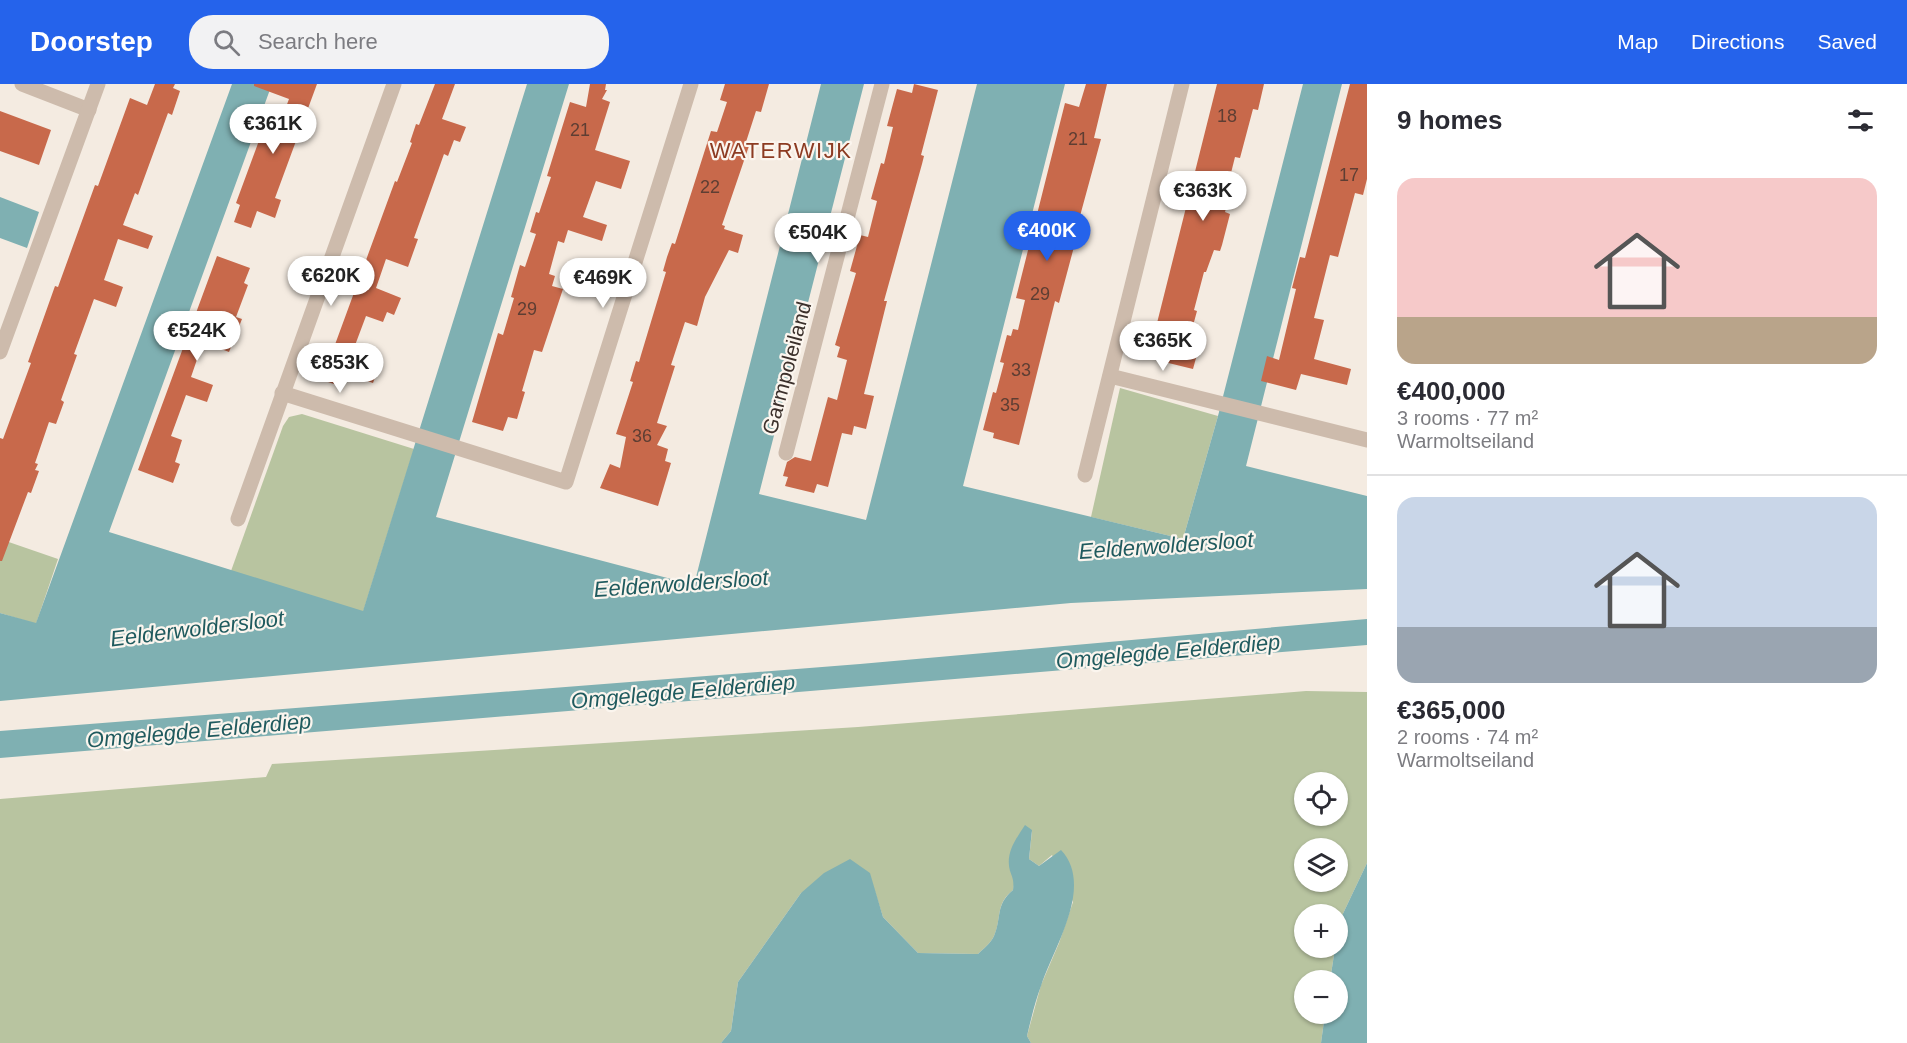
<!DOCTYPE html>
<meta charset="utf-8">
<style>
body{margin:0;font-family:Arial,sans-serif;background:#f2f2f3;color:#2b2b33;height:100vh;display:flex;flex-direction:column;font-size:22px;white-space:nowrap}
*{box-sizing:border-box;margin:0}
p{font-size:20px;color:#7c7c81}
.icon{flex:none;width:33px;height:33px;fill:none;stroke:currentColor;stroke-width:2;stroke-linecap:round;stroke-linejoin:round}
.map{position:relative;flex:1;overflow:hidden}
.panel{display:flex;flex-direction:column;background:#fff;width:540px}
.panel>*{flex:none}
.buttons{position:absolute;left:1294px;top:688px;display:grid;gap:12px}
.buttons a{display:grid;place-items:center;width:54px;height:54px;border-radius:50%;background:#fff;box-shadow:0 2px 4px #0004;font-size:30px}
.price{position:absolute;translate:-50% -51px;padding:0 14px;border-radius:21px;background:#fff;color:#222;font-size:20px;line-height:39px;filter:drop-shadow(0 2px 3px #0008)}
.price::after{content:'';position:absolute;left:50%;top:36px;width:18px;height:14px;margin-left:-9px;background:inherit;clip-path:polygon(0 0,100% 0,50% 100%)}
.price.on{background:#2563eb;color:#fff}
ul{padding:0;list-style:none}
li{display:grid;align-content:center;gap:12px;height:318px;padding:0 30px}
li+li{border-top:2px solid #e1e1e2}
li span{display:grid;place-items:center;height:186px;border-radius:18px;color:#555}
li>.icon{margin-inline-start:auto}
span .icon{width:108px;height:108px;fill:#fffc;stroke-width:1}
li b{font-size:26px}
h2{display:flex;justify-content:space-between;align-items:center;height:72px;padding:0 30px;font-size:26px}
header{display:flex;align-items:center;gap:36px;box-sizing:border-box;height:84px;padding:0 30px;background:#2563eb;color:#fff}
header strong{font-size:28px}
nav{display:flex;gap:33px;margin-inline-start:auto;font-size:21px}
.search{width:420px;height:54px;background:#f2f2f3;display:flex;align-items:center;gap:15px;box-sizing:border-box;padding:0 21px;border-radius:24px;color:#7c7c81;font-size:22px}
main{display:flex;flex:1;min-height:0}
.map>svg:first-child{display:block}
.green{fill:#b8c4a0;fill-rule:evenodd}
.water{fill:#7fb0b2}
.building{fill:#c8694b}
.lines{fill:none;stroke-linecap:round;stroke-linejoin:round}
.minor{stroke:#cdbbac;stroke-width:15}
.labels{text-anchor:middle;stroke-width:4.5;stroke-linejoin:round;paint-order:stroke}
.number-label{font-size:18px;fill:#5e3e33}
.street-label{font-size:21px;fill:#3b302b;stroke:#fbf5ee}
.neighbourhood-label{font-size:22px;letter-spacing:1.5px;fill:#8c3b22;stroke:#fbf5ee}
.water-label{font-size:22px;font-style:italic;fill:#1f5a5e;stroke:#fbf5ee}
</style>
<header>
<strong>Doorstep</strong>
<div class="search"><svg class="icon" aria-label="search" viewBox="0 0 24 24"><circle cx="10" cy="10" r="6"/><path d="M15 15l6 6"/></svg>Search here</div>
<nav><a>Map</a><a>Directions</a><a>Saved</a></nav>
</header>
<main>
<div class="map">
<svg width="1367" height="959" viewBox="0 0 1367 959">
<rect width="100%" height="100%" fill="#f4ebe1"/>
<g class="green">
<path d="M1120 304 1218 332 1183 455 1091 433Z"/>
<path d="M302 330 414 365 363 528 231 487 283 342 289 333Z"/>
<path d="M0 455 58 475 36 540 0 529Z"/>
<path d="M1306 607 1367 608V779L1339 838 1338 847V831H1305V864H1335L1330 897H1305V930H1325L1321 959H1031L1027 952 1041 901 1059 859 1073 818 1052 771 1039 782 1029 775 1032 747 1010 786 1015 795 1013 806C995 820 1002 834 994 852 991 859 983 865 978 870L918 869 883 833 869 789 801 809 738 898 731 947 721 959H0V715L266 693 272 680 858 643ZM1305 699H1338V732H1305ZM1305 765H1338V798H1305Z"/>
</g>
<g class="water">
<path d="M232 0H272L109 448 363 527 527 0H569L436 433 694 501 821 0H864L759 410 866 436 977 0H1065L963 402 1183 455 1218 332 1303 0H1342L1246 382 1367 412V505L1071 519 0 617V529L36 539Z"/>
<path d="M0 113 39 128 27 164 0 154Z"/>
<path d="M1367 535V561L0 674V647L860 580Z"/>
<path d="M1025 741 1032 746 1029 775 1039 782 1061 766C1095 802 1053 864 1041 902 1035 918 1031 935 1027 952L1031 959H721L731 947 738 898 801 809 824 789 850 775 870 789 883 833 918 869 978 870C983 865 991 859 994 852 1002 833 995 821 1013 806 1014 797 1013 795 1010 787 1005 769 1016 755 1025 741Z"/>
<path d="M1367 779V959H1321L1325 930H1338V897H1330L1335 864H1338L1339 838Z"/>
</g>
<g class="building">
<path d="M155 0H175L173 4 180 7 172 31 168 29 138 111 135 109 123 141 153 152 148 165 118 155 104 196 123 203 116 223 94 215 74 270 77 271 61 316 64 318 56 340 49 338 35 379 38 380 35 386 39 387 31 409 28 408 2 477H0V354L3 355 31 279 28 278 55 202 58 203 95 101 98 102 130 14 147 21Z"/>
<path d="M254 0H317L275 114 281 116 275 134 257 127 251 144 234 138 240 121 236 119 264 43 277 47 289 15 254 2Z"/>
<path d="M435 0H455L442 35 466 43 460 58 454 56 448 72 444 70 414 154 418 155 408 183 386 175 376 204 401 214 394 231 387 228 383 238 366 232 351 272 379 282 373 299 345 289 340 302 322 296 395 97 397 98 412 59 410 58 416 40 419 41Z"/>
<path d="M590 0H606L605 6H607L602 15 610 18 595 66 630 77 621 105 596 97 583 133 607 141 602 157 568 146 564 159 558 157 549 190 555 192 552 202 563 205 542 268 534 266 522 307 525 308 517 335 508 333 503 347 472 338 498 249 503 251 514 214 511 213 520 181 525 183 536 150 530 148 536 128 539 129 551 93 547 92 570 18 586 23Z"/>
<path d="M725 0H769L761 28 756 27 746 58 750 59 722 141 725 142 724 145 743 151 738 169 729 166 705 213 697 242 685 238 671 281 675 282 657 339 667 342 657 361 668 365 665 377 671 379 658 422 600 404 610 380 620 384 626 353 616 350 633 298 630 297 636 277 639 278 641 271 666 188 663 187 667 173 672 159 675 160 711 47 717 48 727 18 720 16Z"/>
<path d="M914 0 938 6 921 71 924 72 922 80 884 217H887L864 310 874 312 866 345 854 342 852 351 842 349 828 403 817 400 814 409 785 402 788 393 783 392 787 378 795 373 811 377 828 313 837 316 847 276 837 273 840 263 835 261 856 189 850 187 860 151 868 153 877 117 871 115 881 79 884 80 893 43 887 42 897 5 912 9Z"/>
<path d="M1086 0H1107L1094 54 1101 55 1077 143 1079 144 1059 219 1055 217 1019 361 993 354 994 349 983 346 993 308 996 309 1004 279 1000 278 1007 251 1011 252 1013 245 1018 246 1025 216 1016 214 1065 19 1079 23Z"/>
<path d="M1217 0H1264L1258 26 1253 25 1240 74 1235 73 1225 113 1229 114 1225 128 1230 130 1222 161 1220 167 1214 166 1206 188H1204L1194 226 1197 227 1188 260 1199 263 1193 285 1144 273 1149 254 1153 255Z"/>
<path d="M1350 0H1367V95L1363 111 1355 109 1338 173 1330 171 1314 234 1324 236 1314 275 1351 285 1347 301 1301 290 1296 306 1261 297 1267 272 1279 276 1296 205 1292 204 1300 173 1305 174Z"/>
<path d="M0 27 51 46 39 81 0 67Z"/>
<path d="M217 172 250 184 244 199 248 201 236 233 242 235 229 268 203 258 191 293 213 301 207 318 186 311 171 352 182 356 175 378 180 380 173 399 138 386Z"/>
</g>
<g class="lines">
<g class="minor">
<path d="M22 0 89 26"/>
<path d="M0 268 98 0"/>
<path d="M1110 292 1367 356"/>
<path d="M282 309 566 398 691 0"/>
<path d="M786 369 882 0"/>
<path d="M1085 391 1182 0"/>
<path d="M238 435 394 0"/>
</g>
</g>
<g class="labels">
<g class="number-label">
<text x="1227" y="38">18</text>
<text x="580" y="52">21</text>
<text x="1078" y="61">21</text>
<text x="1349" y="97">17</text>
<text x="710" y="109">22</text>
<text x="1040" y="216">29</text>
<text x="527" y="231">29</text>
<text x="1021" y="292">33</text>
<text x="1010" y="327">35</text>
<text x="642" y="358">36</text>
</g>
<g class="street-label">
<text transform="translate(787 284) rotate(-75)" y="7">Garmpoleiland</text>
</g>
<g class="neighbourhood-label">
<text x="781" y="74">WATERWIJK</text>
</g>
<g class="water-label">
<text transform="translate(1166 461) rotate(-4)" y="8">Eelderwoldersloot</text>
<text transform="translate(681 499) rotate(-4)" y="8">Eelderwoldersloot</text>
<text transform="translate(197 544) rotate(-7)" y="8">Eelderwoldersloot</text>
<text transform="translate(1168 567) rotate(-5)" y="8">Omgelegde Eelderdiep</text>
<text transform="translate(683 607) rotate(-5)" y="8">Omgelegde Eelderdiep</text>
<text transform="translate(199 646) rotate(-5)" y="8">Omgelegde Eelderdiep</text>
</g>
</g>
</svg>
<div class="buttons">
<a><svg class="icon" aria-label="locate" viewBox="0 0 24 24"><circle cx="12" cy="12" r="6"/><path d="M12 2v4M12 18v4M2 12h4M18 12h4"/></svg></a>
<a><svg class="icon" aria-label="layers" viewBox="0 0 24 24"><path d="M12 4l9 5-9 5-9-5zM3 14l9 5 9-5"/></svg></a>
<a>+</a>
<a>−</a>
</div>
<b class="price" style="left:273px;top:71px">€361K</b>
<b class="price" style="left:1203px;top:138px">€363K</b>
<b class="price on" style="left:1047px;top:178px">€400K</b>
<b class="price" style="left:818px;top:180px">€504K</b>
<b class="price" style="left:331px;top:223px">€620K</b>
<b class="price" style="left:603px;top:225px">€469K</b>
<b class="price" style="left:197px;top:278px">€524K</b>
<b class="price" style="left:1163px;top:288px">€365K</b>
<b class="price" style="left:340px;top:310px">€853K</b>
</div>
<section class="panel">
<h2>9 homes<svg class="icon" aria-label="filters" viewBox="0 0 24 24"><path d="M4 7h16M4 17h16"/><circle cx="9" cy="7" r="2"/><circle cx="15" cy="17" r="2"/></svg></h2>
<ul>
<li><span style="background:linear-gradient(#f6c9c9 75%,#b9a48a 0)"><svg class="icon" aria-label="home" viewBox="0 0 24 24"><path d="M3 11l9-7 9 7M6 9v11h12V9"/></svg></span><div><b>€400,000</b><p>3 rooms · 77 m²</p><p>Warmoltseiland</p></div></li>
<li><span style="background:linear-gradient(#c9d6e8 70%,#9aa5b1 0)"><svg class="icon" aria-label="home" viewBox="0 0 24 24"><path d="M3 11l9-7 9 7M6 9v11h12V9"/></svg></span><div><b>€365,000</b><p>2 rooms · 74 m²</p><p>Warmoltseiland</p></div></li>
</ul>
</section>
</main>
